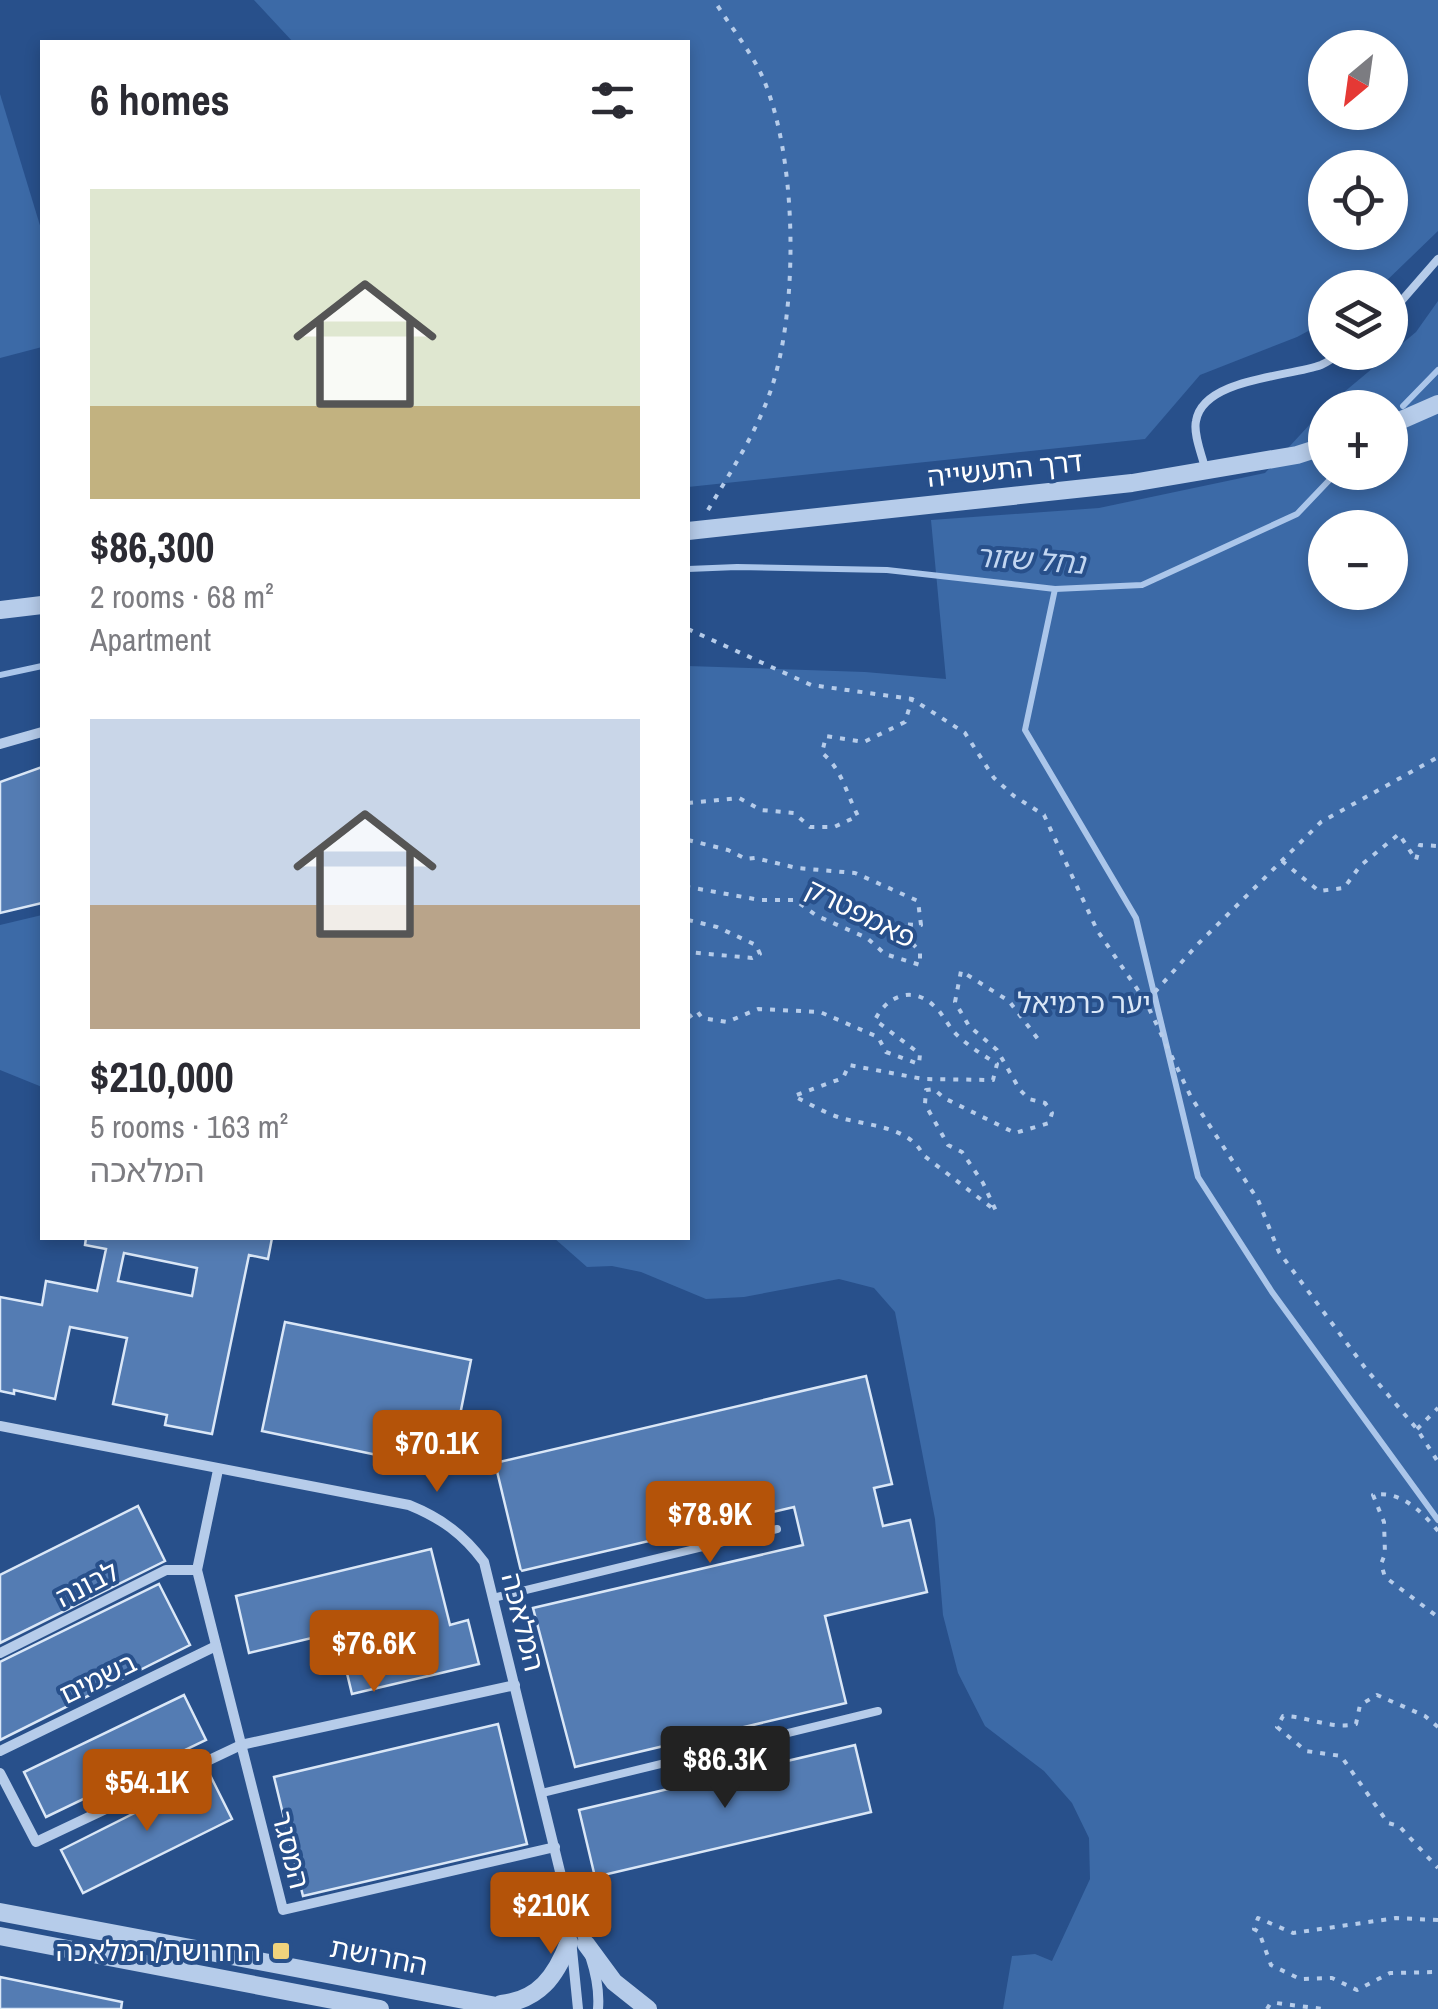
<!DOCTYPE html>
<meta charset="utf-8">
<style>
body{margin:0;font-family:"Archivo Narrow","Noto Sans Hebrew",sans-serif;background:#f7f7f7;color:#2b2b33;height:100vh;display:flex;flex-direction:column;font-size:38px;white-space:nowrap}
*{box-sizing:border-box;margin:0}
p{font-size:32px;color:#7c7c81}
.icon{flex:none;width:55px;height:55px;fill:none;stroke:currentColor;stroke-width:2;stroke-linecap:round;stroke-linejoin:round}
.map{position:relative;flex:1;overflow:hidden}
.sheet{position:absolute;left:40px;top:40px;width:650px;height:1200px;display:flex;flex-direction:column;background:#fff;border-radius:0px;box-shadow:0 5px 15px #0003}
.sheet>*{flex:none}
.needle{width:65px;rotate:209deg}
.tools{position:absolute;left:1308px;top:30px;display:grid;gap:20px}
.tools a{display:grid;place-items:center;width:100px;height:100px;border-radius:50%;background:#fff;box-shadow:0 5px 15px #0003;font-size:50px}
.price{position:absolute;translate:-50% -85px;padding:0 22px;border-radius:10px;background:#b45309;color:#fff;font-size:32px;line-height:65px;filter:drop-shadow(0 2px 5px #0008)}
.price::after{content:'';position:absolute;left:50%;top:60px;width:30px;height:22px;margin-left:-15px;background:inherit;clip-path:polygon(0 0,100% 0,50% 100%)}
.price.active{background:#222;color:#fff}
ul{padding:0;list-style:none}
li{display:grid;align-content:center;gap:20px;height:530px;padding:0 50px}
li span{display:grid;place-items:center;height:310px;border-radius:0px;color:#555}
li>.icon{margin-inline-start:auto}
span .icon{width:180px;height:180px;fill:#fffc;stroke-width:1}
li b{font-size:42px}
h2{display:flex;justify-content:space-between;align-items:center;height:120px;padding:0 50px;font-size:42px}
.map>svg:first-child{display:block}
.green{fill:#3c6aa7;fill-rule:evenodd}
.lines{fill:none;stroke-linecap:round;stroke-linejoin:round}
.stream{stroke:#abc6ea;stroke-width:6}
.building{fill:#547cb3;stroke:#dae7f7;stroke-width:2.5;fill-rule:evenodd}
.path{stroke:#b6ccea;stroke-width:4;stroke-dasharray:5 8;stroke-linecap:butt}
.service{stroke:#b6ccea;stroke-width:8}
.minor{stroke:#b6ccea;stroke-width:10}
.tertiary{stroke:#b6ccea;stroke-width:18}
.poi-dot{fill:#f1d37c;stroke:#28508b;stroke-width:4}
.labels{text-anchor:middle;stroke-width:8;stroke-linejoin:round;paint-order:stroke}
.street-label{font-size:28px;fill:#fff;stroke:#28508b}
.park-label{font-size:28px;fill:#dae7f7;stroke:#28508b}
.poi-label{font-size:28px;fill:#fff;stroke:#28508b;text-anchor:end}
.water-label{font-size:30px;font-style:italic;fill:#c2d6f1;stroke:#28508b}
</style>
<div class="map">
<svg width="1438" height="2009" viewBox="0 0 1438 2009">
<rect width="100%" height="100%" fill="#28508b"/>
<g class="green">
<path d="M254 0H1438V231L1380 287 1325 288V322L1297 337 1200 375 1145 439 688 487V42H293ZM1325 48H1390V112H1325ZM1325 168H1390V232H1325Z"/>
<path d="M0 94 42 232V347L0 358Z"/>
<path d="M1438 301V2009H1003L1012 1956 1035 1954 1052 1961 1090 1879 1089 1838 1072 1803 1044 1771 985 1726 958 1673 943 1615 935 1519 895 1312 874 1288 839 1279 744 1297 706 1299 641 1272 612 1266 587 1267 554 1238H688V666L865 672 946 679 931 520 1099 508 1265 473 1325 408V472H1390V408H1325L1416 332ZM1325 528H1390V592H1325Z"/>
<path d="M42 915V1087L0 1070V925Z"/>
</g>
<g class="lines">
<g class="stream">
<path d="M1403 406 1438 370"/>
<path d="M688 569 737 567 887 570 1055 589 1142 585 1297 514 1337 472"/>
<path d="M1055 589 1025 730 1136 918 1198 1177 1272 1292 1438 1520"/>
<path d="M0 675 42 666"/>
</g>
</g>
<g class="building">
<path d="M42 767V903L0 913V782Z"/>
<path d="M86 1238H272L268 1259 249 1255 212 1434 165 1425 167 1415 113 1404 127 1338 70 1327 55 1399 14 1390V1394L0 1391V1297L42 1305 46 1281 97 1291 106 1249 85 1245ZM124 1253 197 1268 192 1296 118 1281Z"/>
<path d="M285 1322 471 1360 449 1470 262 1431Z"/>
<path d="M866 1376 892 1484 874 1488 883 1526 910 1520 927 1592 825 1616 846 1703 575 1767 533 1608 803 1545 794 1507 521 1571 495 1463Z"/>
<path d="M138 1506 165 1561 0 1643V1575Z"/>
<path d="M431 1549 450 1625 468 1620 479 1664 352 1694 337 1632 249 1653 236 1596Z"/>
<path d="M159 1584 190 1645 0 1740V1662Z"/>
<path d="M184 1695 206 1740 46 1817 24 1772Z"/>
<path d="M498 1724 527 1844 303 1896 274 1777Z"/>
<path d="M855 1745 871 1812 595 1877 579 1810Z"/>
<path d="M210 1775 232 1819 83 1893 61 1850Z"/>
<path d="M0 1977 122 2002 121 2009H0Z"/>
</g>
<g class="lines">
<g class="path">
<path d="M708 510C734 466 763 423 776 373 798 292 796 155 763 78 751 51 729 25 714 0"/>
<path d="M688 629 811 685 912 699 965 733 994 778 1014 796 1044 815 1097 930 1146 1002 1191 1097 1258 1200 1279 1252 1366 1369 1417 1429 1438 1462"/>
<path d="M688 803 739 798 761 810 794 813 810 827H834L858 816C846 793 842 769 822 753L826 736 864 742 905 722 912 699"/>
<path d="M688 840 728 850 746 859 755 858 797 868 855 873 918 901 921 925 899 924 898 927 920 952V965L885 954 867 938 817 916 795 900H760L688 887"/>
<path d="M1282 861 1319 891 1344 888 1360 866 1399 834 1416 860 1420 845 1438 846"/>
<path d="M688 920 717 927 756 945 760 954 752 958 688 952"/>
<path d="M1146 1002 1197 945 1321 822 1438 757"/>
<path d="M688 1018 697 1011 702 1018 727 1022 758 1009 820 1012 878 1037 886 1052 919 1064 920 1054 875 1020C886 997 911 985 933 1005 943 1013 948 1027 958 1036 970 1047 983 1055 997 1064L993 1080 923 1079 849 1065 843 1078 794 1096C808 1103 823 1112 838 1117 865 1126 909 1125 923 1155L996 1211 983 1183 962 1152 948 1145 925 1104 926 1090 934 1089 944 1098 1015 1133 1049 1123 1052 1113 1045 1103 1029 1099 1020 1090 997 1050 969 1026 955 1002 961 971 1009 1001 1038 1039"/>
<path d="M1417 1429 1438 1408"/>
<path d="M1438 1531C1422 1512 1401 1490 1373 1495L1384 1522 1385 1554 1381 1564 1385 1577 1438 1617"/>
<path d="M1438 1727 1425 1716 1377 1695 1360 1705 1356 1724C1332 1730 1307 1716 1283 1716L1277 1727 1306 1751 1341 1756 1388 1823 1399 1826 1438 1868"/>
<path d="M1438 1920 1396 1918 1293 1933 1258 1918 1254 1929 1259 1932 1271 1965 1300 1979 1332 1978 1357 1990 1390 1973 1438 1972"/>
<path d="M1267 2009 1270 2004 1276 2003 1323 2009"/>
</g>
<g class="service">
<path d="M1390 314 1438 259"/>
<path d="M1205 468C1202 455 1193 434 1196 421 1203 378 1289 377 1321 365 1328 362 1335 357 1341 352"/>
<path d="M493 1598 777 1529"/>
<path d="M542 1793 878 1711"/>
</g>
<g class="minor">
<path d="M0 744 42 732"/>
<path d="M0 1426 409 1505C441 1518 463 1534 484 1562L567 1900 578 2009"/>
<path d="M218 1470 197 1570 283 1910 555 1847"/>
<path d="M0 1653 166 1570H197"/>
<path d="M0 1751 216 1646"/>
<path d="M0 1773 36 1842 241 1745 515 1685"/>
<path d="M569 1906C584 1938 601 1974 598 2009"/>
</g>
<g class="tertiary">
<path d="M1390 425 1438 404"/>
<path d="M688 531 1132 483 1297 455 1325 446"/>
<path d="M0 610 42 605"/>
<path d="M0 1912 512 2009"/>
<path d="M0 1936 380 2009"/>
<path d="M586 1944 614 1982 648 2009"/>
<path d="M501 2004C539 2000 556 1976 569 1942"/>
</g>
</g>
<rect class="poi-dot" x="271" y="1941" width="20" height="20" rx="5"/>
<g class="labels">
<g class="street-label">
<text transform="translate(1005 469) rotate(-6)" y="10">דרך התעשייה</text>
<text transform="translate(861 913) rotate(27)" y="10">פאמפטרק</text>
<text transform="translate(87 1584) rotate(-27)" y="10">לבונה</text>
<text transform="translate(523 1622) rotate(76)" y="10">המלאכה</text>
<text transform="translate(98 1678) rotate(-26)" y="10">בשמים</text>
<text transform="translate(291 1850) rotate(76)" y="10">המסגר</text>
<text transform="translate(379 1956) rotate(11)" y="10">החרושת</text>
</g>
<g class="park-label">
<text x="1084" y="1013">יער כרמיאל</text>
</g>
<g class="poi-label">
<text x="261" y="1961">החרושת/המלאכה</text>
</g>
<g class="water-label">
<text transform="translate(1030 560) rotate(4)" y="10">נחל שזור</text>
</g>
</g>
</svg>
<div class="tools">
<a><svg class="needle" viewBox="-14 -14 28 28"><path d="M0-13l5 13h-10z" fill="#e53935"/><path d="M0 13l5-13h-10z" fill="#7c7c81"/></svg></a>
<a><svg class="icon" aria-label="locate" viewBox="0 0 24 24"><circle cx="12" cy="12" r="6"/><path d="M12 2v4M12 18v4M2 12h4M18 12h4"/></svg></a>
<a><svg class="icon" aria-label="layers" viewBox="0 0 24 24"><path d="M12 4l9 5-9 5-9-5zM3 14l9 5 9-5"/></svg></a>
<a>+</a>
<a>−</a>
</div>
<b class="price" style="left:437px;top:1495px">$70.1K</b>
<b class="price" style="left:710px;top:1566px">$78.9K</b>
<b class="price" style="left:374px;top:1695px">$76.6K</b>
<b class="price active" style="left:725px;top:1811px">$86.3K</b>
<b class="price" style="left:147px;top:1834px">$54.1K</b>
<b class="price" style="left:551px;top:1957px">$210K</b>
<section class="sheet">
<h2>6 homes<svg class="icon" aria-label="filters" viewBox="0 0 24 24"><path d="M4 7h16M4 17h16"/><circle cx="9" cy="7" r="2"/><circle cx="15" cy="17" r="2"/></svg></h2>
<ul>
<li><span style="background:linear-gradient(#dfe7d0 70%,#c2b280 0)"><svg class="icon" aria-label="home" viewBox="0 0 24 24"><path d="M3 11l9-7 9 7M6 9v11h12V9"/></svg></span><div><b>$86,300</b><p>2 rooms · 68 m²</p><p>Apartment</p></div></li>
<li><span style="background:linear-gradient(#c9d6e8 60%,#b9a48a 0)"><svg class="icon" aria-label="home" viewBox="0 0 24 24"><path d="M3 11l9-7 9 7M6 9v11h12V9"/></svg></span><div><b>$210,000</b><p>5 rooms · 163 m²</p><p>המלאכה</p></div></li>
</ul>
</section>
</div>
